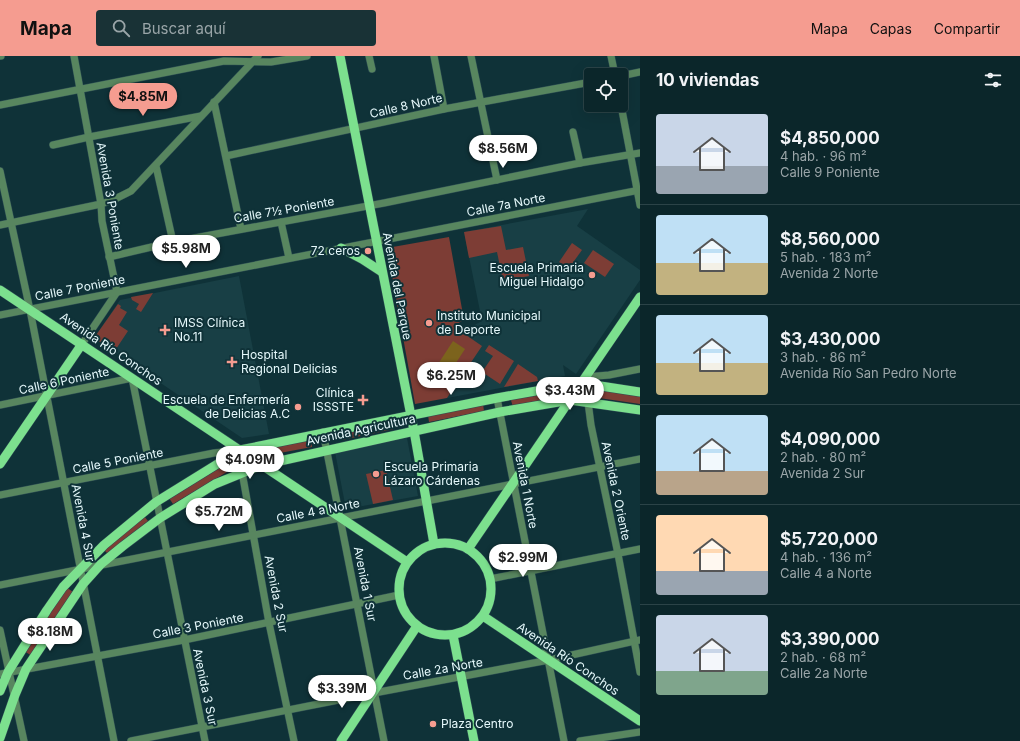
<!DOCTYPE html>
<html lang="es">
<meta charset="utf-8">
<style>
body{margin:0;font-family:Inter,sans-serif;background:#193236;color:#f1f3f6;height:100vh;display:flex;flex-direction:column;font-size:15px;white-space:nowrap}
*{box-sizing:border-box;margin:0}
p{font-size:13px;color:#9aa5a8}
.icon{flex:none;width:22px;height:22px;fill:none;stroke:currentColor;stroke-width:2;stroke-linecap:round;stroke-linejoin:round}
.map{position:relative;flex:1;overflow:hidden}
.sheet{display:flex;flex-direction:column;background:#0b262a;width:380px}
.sheet>*{flex:none}
.fabs{position:absolute;left:584px;top:12px;display:grid;gap:8px}
.fabs a{display:grid;place-items:center;width:44px;height:44px;border-radius:4px;background:#0b262a;box-shadow:0 4px 16px #0002,0 0 0 1px #2b4347;font-size:20px}
.price{position:absolute;translate:-50% -34px;padding:0 9px;border-radius:14px;background:#fff;color:#222;font-size:13px;line-height:26px;filter:drop-shadow(0 1px 2px #0008)}
.price::after{content:'';position:absolute;left:50%;top:24px;width:12px;height:9px;margin-left:-6px;background:inherit;clip-path:polygon(0 0,100% 0,50% 100%)}
.price.selected{background:#f59c90;color:#111}
ul{padding:0;list-style:none}
li{display:flex;align-items:center;gap:12px;height:100px;padding:0 16px}
li+li{border-top:1px solid #2b4347}
li span{display:grid;place-items:center;flex:none;width:112px;height:80px;border-radius:4px;color:#555}
li>.icon{margin-inline-start:auto}
span .icon{width:48px;height:48px;fill:#fffc;stroke-width:1}
li b{font-size:17px}
h2{display:flex;justify-content:space-between;align-items:center;height:48px;padding:0 16px;font-size:17px}
header{display:flex;align-items:center;gap:24px;box-sizing:border-box;height:56px;padding:0 20px;background:#f59c90;color:#111}
header strong{font-size:19px}
nav{display:flex;gap:22px;margin-inline-start:auto;font-size:14px}
.search{width:280px;height:36px;background:#193236;display:flex;align-items:center;gap:10px;box-sizing:border-box;padding:0 14px;border-radius:4px;color:#9aa5a8;font-size:15px}
main{display:flex;flex:1;min-height:0}
.map>svg:first-child{display:block}
.built{fill:#183f45}
.green{fill:#7d3d35}
.water{fill:#7c631d}
.lines{fill:none;stroke-linecap:round;stroke-linejoin:round}
.minor-casing{stroke:#2d4e53;stroke-width:8}
.major-casing{stroke:#2d4e53;stroke-width:10}
.minor{stroke:#58865f;stroke-width:7}
.major{stroke:#7ce08e;stroke-width:9}
.poi-dot{fill:#f59c90;stroke:#0f3238;stroke-width:1.5}
.labels{text-anchor:middle;stroke-width:4;stroke-linejoin:round;paint-order:stroke}
.street-label{font-size:12px;fill:#e6f9fc;stroke:#0f3238}
.poi-label{font-size:12px;fill:#e6f9fc;stroke:#0f3238;text-anchor:start}
</style>
<header>
<strong>Mapa</strong>
<div class="search"><svg class="icon" aria-label="search" viewBox="0 0 24 24"><circle cx="10" cy="10" r="6"/><path d="M15 15l6 6"/></svg>Buscar aquí</div>
<nav><a>Mapa</a><a>Capas</a><a>Compartir</a></nav>
</header>
<main>
<div class="map">
<svg width="640" height="685" viewBox="0 0 640 685">
<rect width="100%" height="100%" fill="#0f3238"/>
<g class="built">
<path d="M588 153 577 170 640 214V224L576 318 563 309 565 320 447 342 481 290 461 276 482 265 464 176Z"/>
<path d="M239 220 269 378 242 382 94 282 120 244Z"/>
<path d="M407 382 418 440 346 453 335 396Z"/>
</g>
<g class="green">
<path d="M501 170 506 194 523 191 529 220 503 225 497 196 469 202 464 176Z"/>
<path d="M449 181 464 264 453 270 482 290 447 342 415 348 387 192Z"/>
<path d="M572 187 582 194 569 212 559 206Z"/>
<path d="M593 194 614 208 605 221 584 207Z"/>
<path d="M153 237 141 256 136 253 139 248 132 244 131 241Z"/>
<path d="M118 248 121 250 120 252 127 256 119 269 128 275 114 296 94 282Z"/>
<path d="M489 289 514 305 500 328 482 316 493 300 485 295Z"/>
<path d="M518 308 537 321 538 325 504 331Z"/>
<path d="M545 333 548 343 513 351 510 341Z"/>
<path d="M601 334 640 340V348L599 342Z"/>
<path d="M483 348 484 355 429 366 428 359Z"/>
<path d="M392 365 394 373 342 384 340 376Z"/>
<path d="M311 382 312 391 269 399 268 391Z"/>
<path d="M223 410 227 416 173 448 169 442Z"/>
<path d="M386 414 393 444 373 448 366 418Z"/>
<path d="M144 460 148 465 108 498 103 493Z"/>
<path d="M66 531 73 536 32 600 24 595Z"/>
</g>
<path class="water" d="M453 285 465 293 441 330 429 322Z"/>
<g class="lines">
<g class="minor-casing">
<g id="minor">
<path d="M0 0H1"/>
<path d="M74 0 101 148 102 165 117 236 82 288"/>
<path d="M369 0 372 13"/>
<path d="M434 0 444 53"/>
<path d="M471 0 497 124"/>
<path d="M611 0 615 19"/>
<path d="M621 20 640 16"/>
<path d="M214 46 241 173"/>
<path d="M0 49 224 5 271 6 307 0"/>
<path d="M621 49 640 149"/>
<path d="M573 76 580 107"/>
<path d="M53 89 89 81 201 60"/>
<path d="M226 100 444 53 591 26"/>
<path d="M156 110 173 186"/>
<path d="M0 115 30 254 114 685"/>
<path d="M281 166 289 202"/>
<path d="M0 169 101 148 113 144 131 135 258 0"/>
<path d="M109 201 173 186 384 147 580 107 640 97"/>
<path d="M0 259 640 134"/>
<path d="M586 321 609 319 640 313"/>
<path d="M592 329 588 346 591 369 618 498 640 616"/>
<path d="M497 342 564 685"/>
<path d="M0 349 132 322 205 685"/>
<path d="M323 376 384 685"/>
<path d="M0 439 214 397 240 394 242 416 269 567 294 685"/>
<path d="M490 523 640 493"/>
<path d="M0 529 640 403"/>
<path d="M0 574 24 685"/>
<path d="M0 618 184 584 399 539"/>
<path d="M131 685 374 637 549 604 640 584"/>
<path d="M580 685 640 676"/>
</g>
</g>
<g class="major-casing">
<g id="major">
<path d="M340 0 414 375 434 488"/>
<path d="M341 192 362 203 382 216"/>
<path d="M0 234 407 506"/>
<path d="M0 408 82 288"/>
<circle cx="445" cy="533" r="46"/>
<path d="M468 493 640 241"/>
<path d="M483 560 640 665"/>
<path d="M453 579 474 685"/>
<path d="M0 635 8 616 47 554 63 531 104 489 156 446 240 394 497 342 581 327 640 336"/>
<path d="M0 682 15 639 26 613 83 528 101 508 123 490 160 462 215 428 262 409 500 356 570 344 640 354"/>
<path d="M341 685 417 570"/>
</g>
</g>
<use href="#minor" class="minor"/>
<use href="#major" class="major"/>
</g>
<g class="poi-dot">
<circle cx="368" cy="195" r="4"/>
<circle cx="592" cy="219" r="4"/>
<circle cx="429" cy="267" r="4"/>
<path d="M163 268h4v4h4v4h-4v4h-4v-4h-4v-4h4z"/>
<path d="M230 300h4v4h4v4h-4v4h-4v-4h-4v-4h4z"/>
<path d="M361 338h4v4h4v4h-4v4h-4v-4h-4v-4h4z"/>
<circle cx="298" cy="351" r="4"/>
<circle cx="376" cy="418" r="4"/>
<circle cx="433" cy="668" r="4"/>
</g>
<g class="labels">
<g class="street-label">
<text transform="translate(406 50) rotate(-13)" y="4">Calle 8 Norte</text>
<text transform="translate(110 140) rotate(80)" y="4">Avenida 3 Poniente</text>
<text transform="translate(506 149) rotate(-11)" y="4">Calle 7a Norte</text>
<text transform="translate(284 154) rotate(-10)" y="4">Calle 7½ Poniente</text>
<text transform="translate(397 230) rotate(79)" y="4">Avenida del Parque</text>
<text transform="translate(80 232) rotate(-11)" y="4">Calle 7 Poniente</text>
<text transform="translate(111 293) rotate(34)" y="4">Avenida Río Conchos</text>
<text transform="translate(64 325) rotate(-12)" y="4">Calle 6 Poniente</text>
<text transform="translate(361 374) rotate(-12)" y="4">Avenida Agricultura</text>
<text transform="translate(118 405) rotate(-11)" y="4">Calle 5 Poniente</text>
<text transform="translate(525 429) rotate(79)" y="4">Avenida 1 Norte</text>
<text transform="translate(616 435) rotate(78)" y="4">Avenida 2 Oriente</text>
<text transform="translate(318 455) rotate(-11)" y="4">Calle 4 a Norte</text>
<text transform="translate(83 467) rotate(79)" y="4">Avenida 4 Sur</text>
<text transform="translate(365 528) rotate(79)" y="4">Avenida 1 Sur</text>
<text transform="translate(276 538) rotate(79)" y="4">Avenida 2 Sur</text>
<text transform="translate(198 570) rotate(-11)" y="4">Calle 3 Poniente</text>
<text transform="translate(568 603) rotate(34)" y="4">Avenida Río Conchos</text>
<text transform="translate(443 613) rotate(-10)" y="4">Calle 2a Norte</text>
<text transform="translate(205 631) rotate(78)" y="4">Avenida 3 Sur</text>
</g>
<g class="poi-label">
<text x="360" y="199" text-anchor="end">72 ceros</text>
<text x="584" y="216" text-anchor="end">Escuela Primaria<tspan x="584" dy="14">Miguel Hidalgo</tspan></text>
<text x="437" y="264">Instituto Municipal<tspan x="437" dy="14">de Deporte</tspan></text>
<text x="174" y="271">IMSS Clínica<tspan x="174" dy="14">No.11</tspan></text>
<text x="241" y="303">Hospital<tspan x="241" dy="14">Regional Delicias</tspan></text>
<text x="354" y="341" text-anchor="end">Clínica<tspan x="354" dy="14">ISSSTE</tspan></text>
<text x="290" y="348" text-anchor="end">Escuela de Enfermería<tspan x="290" dy="14">de Delicias A.C</tspan></text>
<text x="384" y="415">Escuela Primaria<tspan x="384" dy="14">Lázaro Cárdenas</tspan></text>
<text x="441" y="672">Plaza Centro</text>
</g>
</g>
</svg>
<div class="fabs">
<a><svg class="icon" aria-label="locate" viewBox="0 0 24 24"><circle cx="12" cy="12" r="6"/><path d="M12 2v4M12 18v4M2 12h4M18 12h4"/></svg></a>
</div>
<b class="price selected" style="left:143px;top:61px">$4.85M</b>
<b class="price" style="left:503px;top:113px">$8.56M</b>
<b class="price" style="left:186px;top:213px">$5.98M</b>
<b class="price" style="left:451px;top:340px">$6.25M</b>
<b class="price" style="left:570px;top:355px">$3.43M</b>
<b class="price" style="left:250px;top:424px">$4.09M</b>
<b class="price" style="left:219px;top:476px">$5.72M</b>
<b class="price" style="left:523px;top:522px">$2.99M</b>
<b class="price" style="left:50px;top:596px">$8.18M</b>
<b class="price" style="left:342px;top:653px">$3.39M</b>
</div>
<section class="sheet">
<h2>10 viviendas<svg class="icon" aria-label="filters" viewBox="0 0 24 24"><path d="M4 7h16M4 17h16"/><circle cx="9" cy="7" r="2"/><circle cx="15" cy="17" r="2"/></svg></h2>
<ul>
<li><span style="background:linear-gradient(#c9d6e8 65%,#9aa5b1 0)"><svg class="icon" aria-label="home" viewBox="0 0 24 24"><path d="M3 11l9-7 9 7M6 9v11h12V9"/></svg></span><div><b>$4,850,000</b><p>4 hab. · 96 m²</p><p>Calle 9 Poniente</p></div></li>
<li><span style="background:linear-gradient(#bfe0f5 60%,#c2b280 0)"><svg class="icon" aria-label="home" viewBox="0 0 24 24"><path d="M3 11l9-7 9 7M6 9v11h12V9"/></svg></span><div><b>$8,560,000</b><p>5 hab. · 183 m²</p><p>Avenida 2 Norte</p></div></li>
<li><span style="background:linear-gradient(#bfe0f5 60%,#c2b280 0)"><svg class="icon" aria-label="home" viewBox="0 0 24 24"><path d="M3 11l9-7 9 7M6 9v11h12V9"/></svg></span><div><b>$3,430,000</b><p>3 hab. · 86 m²</p><p>Avenida Río San Pedro Norte</p></div></li>
<li><span style="background:linear-gradient(#bfe0f5 70%,#b9a48a 0)"><svg class="icon" aria-label="home" viewBox="0 0 24 24"><path d="M3 11l9-7 9 7M6 9v11h12V9"/></svg></span><div><b>$4,090,000</b><p>2 hab. · 80 m²</p><p>Avenida 2 Sur</p></div></li>
<li><span style="background:linear-gradient(#ffd9b3 70%,#9aa5b1 0)"><svg class="icon" aria-label="home" viewBox="0 0 24 24"><path d="M3 11l9-7 9 7M6 9v11h12V9"/></svg></span><div><b>$5,720,000</b><p>4 hab. · 136 m²</p><p>Calle 4 a Norte</p></div></li>
<li><span style="background:linear-gradient(#c9d6e8 70%,#7fa58c 0)"><svg class="icon" aria-label="home" viewBox="0 0 24 24"><path d="M3 11l9-7 9 7M6 9v11h12V9"/></svg></span><div><b>$3,390,000</b><p>2 hab. · 68 m²</p><p>Calle 2a Norte</p></div></li>
</ul>
</section>
</main>
